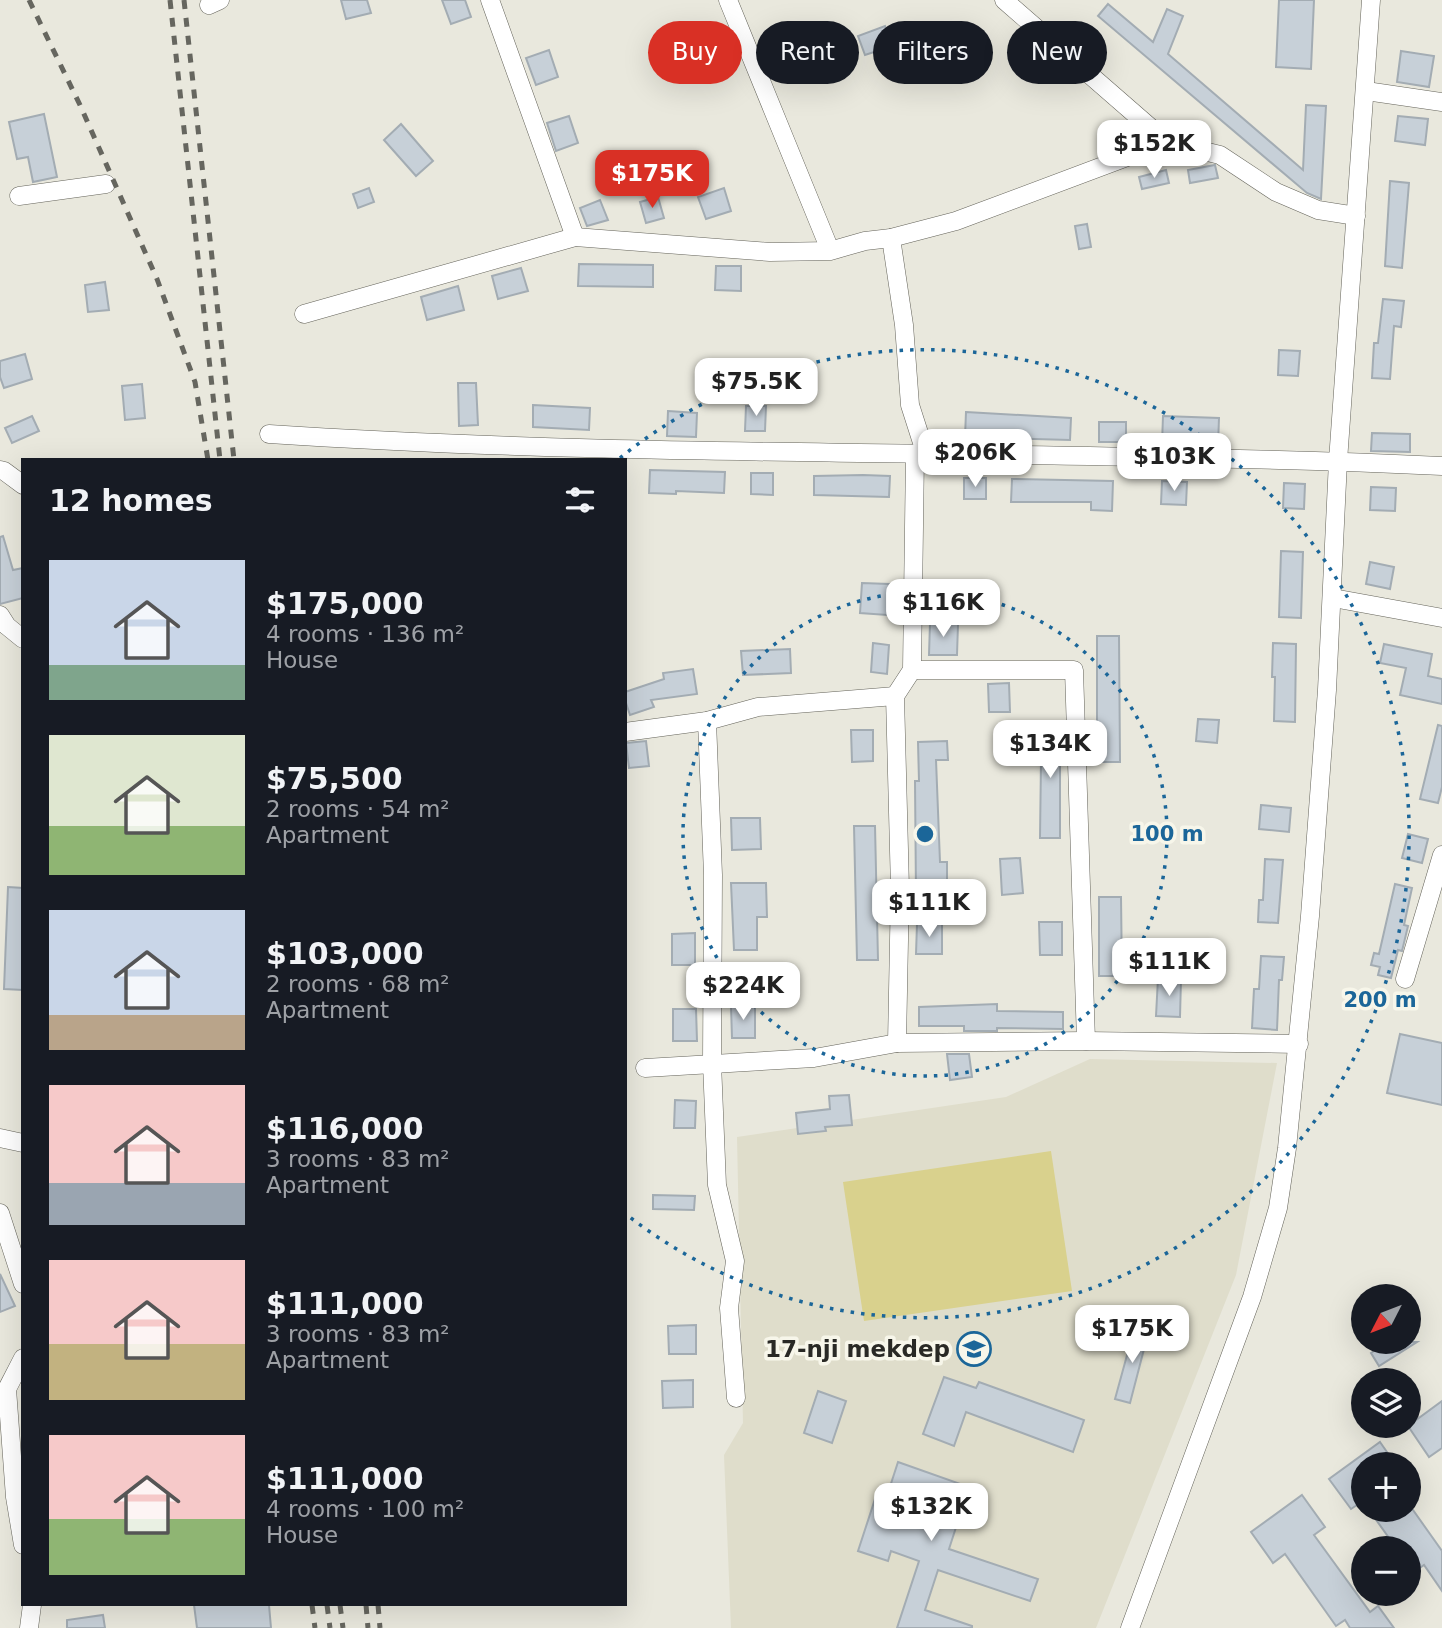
<!DOCTYPE html>
<meta charset="utf-8">
<style>
body{margin:0;font-family:"DejaVu Sans",sans-serif;background:#20242c;color:#f1f3f6;height:100vh;display:flex;flex-direction:column;font-size:26px;white-space:nowrap}
*{box-sizing:border-box;margin:0}
p{font-size:23px;color:#9ea1a6}
.icon{flex:none;width:38px;height:38px;fill:none;stroke:currentColor;stroke-width:2;stroke-linecap:round;stroke-linejoin:round}
.map{position:relative;flex:1;overflow:hidden}
.panel{position:absolute;left:21px;top:458px;width:606px;height:1148px;display:flex;flex-direction:column;background:#171b24;border-radius:0px;box-shadow:0 7px 28px #0002}
.panel>*{flex:none}
.hud{position:absolute;left:648px;top:21px;width:665px;height:63px;display:flex;gap:14px}
.needle{width:46px;rotate:228deg}
.buttons{position:absolute;left:1351px;top:1284px;display:grid;gap:14px}
.buttons a{display:grid;place-items:center;width:70px;height:70px;border-radius:50%;background:#171b24;box-shadow:0 7px 28px #0002;font-size:35px}
.price{position:absolute;translate:-50% -60px;padding:0 16px;border-radius:14px;background:#fff;color:#222;font-size:23px;line-height:46px;filter:drop-shadow(0 2px 4px #0008)}
.price::after{content:'';position:absolute;left:50%;top:42px;width:21px;height:16px;margin-left:-10px;background:inherit;clip-path:polygon(0 0,100% 0,50% 100%)}
.price.current{background:#d93025;color:#fff}
ul{padding:0;list-style:none}
li{display:flex;align-items:center;gap:21px;height:175px;padding:0 28px}
li span{display:grid;place-items:center;flex:none;width:196px;height:140px;border-radius:0px;color:#555}
li>.icon{margin-inline-start:auto}
span .icon{width:84px;height:84px;fill:#fffc;stroke-width:1}
li b{font-size:30px}
h2{display:flex;justify-content:space-between;align-items:center;height:84px;padding:0 28px;font-size:30px}
.tag{padding:0 24px;border-radius:32px;background:#171b24;box-shadow:0 7px 28px #0002;font-size:24px;line-height:63px}
.tag.current{background:#d93025;color:#fff}
.map>svg:first-child{display:block}
.built{fill:#dfddcb}
.green{fill:#d9d18d}
.building{fill:#c7d0d8;stroke:#a3acb3;stroke-width:2}
.lines{fill:none;stroke-linecap:round;stroke-linejoin:round}
.minor-casing{stroke:#64635a;stroke-width:19}
.minor{stroke:#fff;stroke-width:18}
.rail{stroke:#66665f;stroke-width:5;stroke-dasharray:9 9;stroke-linecap:butt}
.ring{fill:none;stroke:#1b6699;stroke-width:3.5;stroke-dasharray:3.5 7}
.labels{text-anchor:middle;stroke-width:7;stroke-linejoin:round;paint-order:stroke}
.poi-label{font-size:23px;font-weight:bold;fill:#292925;stroke:#f7f6ea;text-anchor:end}
.centre{fill:#1b6699;stroke:#f7f6ea;stroke-width:3.5}
.ring-label{font-size:21px;text-anchor:middle;font-weight:bold;fill:#1b6699;stroke:#f7f6ea;stroke-width:7;stroke-linejoin:round;paint-order:stroke}
</style>
<div class="map">
<svg width="1442" height="1628" viewBox="0 0 1442 1628">
<rect width="100%" height="100%" fill="#e9e8dd"/>
<path class="built" d="M1090 1059 1277 1063 1236 1275 1096 1628H731L724 1455 743 1423 737 1137 1006 1097Z"/>
<path class="green" d="M1051 1151 1072 1291 864 1321 843 1182Z"/>
<g class="building">
<path d="M341 0H367L371 13 346 19Z"/>
<path d="M442 0H465L471 17 451 24Z"/>
<path d="M1279 0H1314L1311 69 1276 67Z"/>
<path d="M1108 4 1153 42 1167 9 1183 16 1168 54 1303 170 1306 105 1326 106 1321 199 1307 193 1098 16Z"/>
<path d="M885 26 892 46 865 55 858 36Z"/>
<path d="M549 50 558 77 536 85 526 58Z"/>
<path d="M1401 51 1434 56 1429 87 1397 82Z"/>
<path d="M44 114 57 177 33 182 28 157 17 159 9 122Z"/>
<path d="M569 116 578 143 556 151 547 123Z"/>
<path d="M1398 116 1428 119 1425 145 1395 141Z"/>
<path d="M401 124 433 161 416 176 384 140Z"/>
<path d="M1215 165 1218 178 1190 183 1188 170Z"/>
<path d="M1166 170 1169 183 1142 189 1139 177Z"/>
<path d="M1390 181 1409 183 1402 268 1385 266Z"/>
<path d="M369 188 374 202 358 208 353 194Z"/>
<path d="M724 188 731 211 706 219 698 197Z"/>
<path d="M658 197 664 218 646 223 640 202Z"/>
<path d="M600 200 608 220 587 226 580 208Z"/>
<path d="M1087 224 1091 247 1079 249 1075 226Z"/>
<path d="M579 264 653 265V287L578 286Z"/>
<path d="M716 266H741V291L715 290Z"/>
<path d="M521 268 528 291 498 299 492 276Z"/>
<path d="M105 282 109 310 88 312 85 285Z"/>
<path d="M458 286 464 310 427 320 421 297Z"/>
<path d="M1383 299 1404 301 1401 327 1394 326 1390 379 1372 378 1374 343H1378Z"/>
<path d="M1279 350 1300 351 1298 376 1278 375Z"/>
<path d="M25 354 32 379 4 388 0 377V361Z"/>
<path d="M458 383H476L478 425 459 426Z"/>
<path d="M142 384 145 418 125 420 122 386Z"/>
<path d="M533 405 590 408 589 430 533 427Z"/>
<path d="M746 406H766L765 431H745Z"/>
<path d="M668 411 697 413 696 437 667 436Z"/>
<path d="M966 412 1071 418 1070 440 965 437Z"/>
<path d="M32 416 39 431 12 443 5 428Z"/>
<path d="M1163 416 1219 418 1218 446 1162 444Z"/>
<rect x="1099" y="422" width="27" height="20"/>
<path d="M1372 433 1410 434V452L1371 451Z"/>
<path d="M650 470 725 472 724 493 676 491V494L649 493Z"/>
<path d="M751 473H773V495L751 494Z"/>
<path d="M863 475 890 476 889 497 814 495V476Z"/>
<rect x="964" y="478" width="22" height="21"/>
<path d="M1012 479 1113 481 1112 511 1091 510V502H1011Z"/>
<path d="M1162 481 1187 482 1186 505 1161 504Z"/>
<path d="M1284 483 1305 484 1304 509 1283 508Z"/>
<path d="M1371 487 1396 488 1395 511 1370 510Z"/>
<path d="M3 536 13 570 23 568V598L0 604V537Z"/>
<path d="M1281 551 1303 552 1301 618 1279 617Z"/>
<path d="M1370 562 1394 567 1390 589 1366 584Z"/>
<path d="M862 583 889 584 887 615 860 613Z"/>
<path d="M930 623 958 624 957 655H929Z"/>
<path d="M1097 636H1119L1120 762H1097Z"/>
<path d="M873 643 889 645 887 674 871 672Z"/>
<path d="M1273 643 1296 644 1295 722 1274 721 1275 677H1272Z"/>
<path d="M1384 644 1432 654 1428 676 1442 679V704L1400 695 1406 668 1380 663Z"/>
<path d="M790 649 791 673 743 675 741 651Z"/>
<path d="M693 669 697 694 651 700 654 707 630 715 625 700V692L664 679 663 673Z"/>
<path d="M1009 683 1010 712H989L988 684Z"/>
<path d="M1198 719 1219 720 1217 743 1196 741Z"/>
<path d="M1438 725 1442 726V787L1438 803 1420 799Z"/>
<path d="M1037 726 1060 727V838H1040L1041 761H1037Z"/>
<path d="M851 730H873V761L852 762Z"/>
<path d="M646 741 649 766 629 768 626 743Z"/>
<path d="M947 741 948 760H936L940 862H947V895H916L915 781H919L918 742Z"/>
<path d="M1261 805 1291 808 1289 832 1259 829Z"/>
<path d="M731 818H760L761 849 732 850Z"/>
<path d="M854 826H875L878 960H857Z"/>
<path d="M1408 834 1428 839 1422 863 1402 858Z"/>
<path d="M1020 858 1023 893 1002 895 1000 859Z"/>
<path d="M1265 859 1283 860 1278 923 1258 922 1259 900H1263Z"/>
<path d="M731 883H766L767 917H757V950H734Z"/>
<path d="M1395 884 1412 888 1404 925 1408 926 1402 951 1398 950 1391 978 1378 975 1380 967 1371 965 1374 953 1379 954Z"/>
<path d="M8 887 23 888V990L4 989Z"/>
<path d="M1099 897H1121L1122 976H1099Z"/>
<path d="M1039 922H1062V955H1040Z"/>
<path d="M917 924H942V954H916Z"/>
<path d="M695 933V965H672V934Z"/>
<path d="M1261 956 1284 957 1282 980H1279L1277 1030 1252 1028 1254 989H1259Z"/>
<path d="M1158 978 1181 979 1180 1017 1156 1016Z"/>
<path d="M997 1004V1011L1063 1012V1029L997 1028V1031H964V1026H919V1007Z"/>
<path d="M731 1006H755V1038H732Z"/>
<path d="M673 1009H696L697 1041H673Z"/>
<path d="M1400 1034 1442 1043V1105L1387 1093Z"/>
<path d="M947 1054H969L972 1077 950 1080Z"/>
<path d="M849 1095 852 1125 825 1127 826 1131 798 1134 796 1113 830 1109 829 1096Z"/>
<path d="M675 1100 696 1101 695 1128H674Z"/>
<path d="M653 1195 695 1196 694 1210 653 1209Z"/>
<path d="M0 1274 15 1306 0 1312Z"/>
<path d="M696 1325V1354H669L668 1326Z"/>
<path d="M1135 1326 1149 1330 1130 1403 1115 1399Z"/>
<path d="M1388 1342H1417L1379 1366 1371 1353Z"/>
<path d="M944 1377 976 1388 979 1382 1084 1420 1073 1452 966 1412 954 1446 923 1434Z"/>
<path d="M693 1380V1407L663 1408 662 1381Z"/>
<path d="M818 1391 846 1401 832 1443 804 1433Z"/>
<path d="M1442 1401V1448L1429 1457 1408 1426Z"/>
<path d="M1380 1442 1396 1465H1363V1501L1351 1509 1329 1479Z"/>
<path d="M898 1462 969 1487 949 1549 1038 1579 1030 1601 938 1570 925 1610 972 1626V1628H897L919 1561 891 1551 888 1561 858 1551 876 1496 886 1499Z"/>
<path d="M1302 1495 1325 1527 1314 1535 1370 1612 1378 1606 1394 1628H1350L1345 1620 1336 1626 1285 1554 1273 1563 1251 1532Z"/>
<path d="M1369 1510H1413L1442 1551V1591L1424 1565 1414 1572 1409 1565V1549H1397Z"/>
<path d="M194 1605H269L271 1628H197Z"/>
<path d="M103 1615 105 1628H67V1620Z"/>
</g>
<g class="lines">
<g class="minor-casing">
<g id="minor">
<path d="M490 0 575 237"/>
<path d="M728 0 830 250"/>
<path d="M1004 0 1167 142"/>
<path d="M209 5 220 0"/>
<path d="M1366 91 1442 102"/>
<path d="M19 196 106 184"/>
<path d="M891 238 904 325 910 405 926 455"/>
<path d="M304 314 575 237 770 252 830 251 865 241 891 238 956 221 1167 142 1220 155 1276 192 1318 210 1356 216"/>
<path d="M269 434C660 460 1052 448 1442 466"/>
<path d="M0 470 4 471 23 485"/>
<path d="M1333 598 1442 618"/>
<path d="M0 615 7 626 23 639"/>
<path d="M912 670H1074L1086 1041"/>
<path d="M707 721 713 875 712 1063 717 1185 735 1261 729 1308 736 1398"/>
<path d="M625 732 707 721 758 707 895 696"/>
<path d="M1405 979 1442 855"/>
<path d="M897 1043 900 889 895 696 912 670 915 455"/>
<path d="M645 1068 814 1058 897 1043 1086 1041 1299 1044"/>
<path d="M0 1138 23 1143"/>
<path d="M0 1213 23 1284"/>
<path d="M23 1358 7 1389 15 1497 23 1545"/>
<path d="M29 1628 32 1605"/>
<path d="M1130 1628 1252 1297 1278 1208 1287 1148 1310 916 1327 690 1338 461 1371 0"/>
</g>
</g>
<use href="#minor" class="minor"/>
<g class="rail">
<path d="M29 0 80 105 157 279 195 382 208 460"/>
<path d="M170 0 220 460"/>
<path d="M184 0 234 460"/>
<path d="M312 1605 315 1628"/>
<path d="M327 1605 330 1628"/>
<path d="M340 1605 343 1628"/>
<path d="M366 1605 368 1628"/>
<path d="M378 1605 380 1628"/>
</g>
</g>
<g class="ring">
<circle cx="925" cy="834" r="242"/>
<path d="M620 458A484 484 0 1 1 627 1215"/>
</g>
<defs>
<g id="school-ring" transform="scale(1.75)"><circle r="9.5" fill="#f7f6ea" stroke="#1b6699" stroke-width="1.5"/><path d="M0-5L7-2L0 1L-7-2ZM-4 1L0 2.5L4 1V4Q0 6-4 4Z" fill="#1b6699"/></g>
</defs>
<g fill-rule="evenodd">
<use href="#school-ring" x="974" y="1349"/>
</g>
<g class="labels">
<g class="poi-label">
<text x="950" y="1357">17-nji mekdep</text>
</g>
</g>
<circle cx="925" cy="834" r="10" class="centre"/>
<g class="ring-label">
<text x="1167" y="841">100 m</text>
<text x="1380" y="1007">200 m</text>
</g>
</svg>
<div class="buttons">
<a><svg class="needle" viewBox="-14 -14 28 28"><path d="M0-13l5 13h-10z" fill="#e53935"/><path d="M0 13l5-13h-10z" fill="#9ea1a6"/></svg></a>
<a><svg class="icon" aria-label="layers" viewBox="0 0 24 24"><path d="M12 4l9 5-9 5-9-5zM3 14l9 5 9-5"/></svg></a>
<a>+</a>
<a>−</a>
</div>
<b class="price" style="left:1154px;top:180px">$152K</b>
<b class="price current" style="left:652px;top:210px">$175K</b>
<b class="price" style="left:756px;top:418px">$75.5K</b>
<b class="price" style="left:975px;top:489px">$206K</b>
<b class="price" style="left:1174px;top:493px">$103K</b>
<b class="price" style="left:943px;top:639px">$116K</b>
<b class="price" style="left:1050px;top:780px">$134K</b>
<b class="price" style="left:929px;top:939px">$111K</b>
<b class="price" style="left:1169px;top:998px">$111K</b>
<b class="price" style="left:743px;top:1022px">$224K</b>
<b class="price" style="left:1132px;top:1365px">$175K</b>
<b class="price" style="left:931px;top:1543px">$132K</b>
<div class="hud">
<a class="tag current">Buy</a>
<a class="tag">Rent</a>
<a class="tag">Filters</a>
<a class="tag">New</a>
</div>
<section class="panel">
<h2>12 homes<svg class="icon" aria-label="filters" viewBox="0 0 24 24"><path d="M4 7h16M4 17h16"/><circle cx="9" cy="7" r="2"/><circle cx="15" cy="17" r="2"/></svg></h2>
<ul>
<li><span style="background:linear-gradient(#c9d6e8 75%,#7fa58c 0)"><svg class="icon" aria-label="home" viewBox="0 0 24 24"><path d="M3 11l9-7 9 7M6 9v11h12V9"/></svg></span><div><b>$175,000</b><p>4 rooms · 136 m²</p><p>House</p></div></li>
<li><span style="background:linear-gradient(#dfe7d0 65%,#8fb573 0)"><svg class="icon" aria-label="home" viewBox="0 0 24 24"><path d="M3 11l9-7 9 7M6 9v11h12V9"/></svg></span><div><b>$75,500</b><p>2 rooms · 54 m²</p><p>Apartment</p></div></li>
<li><span style="background:linear-gradient(#c9d6e8 75%,#b9a48a 0)"><svg class="icon" aria-label="home" viewBox="0 0 24 24"><path d="M3 11l9-7 9 7M6 9v11h12V9"/></svg></span><div><b>$103,000</b><p>2 rooms · 68 m²</p><p>Apartment</p></div></li>
<li><span style="background:linear-gradient(#f6c9c9 70%,#9aa5b1 0)"><svg class="icon" aria-label="home" viewBox="0 0 24 24"><path d="M3 11l9-7 9 7M6 9v11h12V9"/></svg></span><div><b>$116,000</b><p>3 rooms · 83 m²</p><p>Apartment</p></div></li>
<li><span style="background:linear-gradient(#f6c9c9 60%,#c2b280 0)"><svg class="icon" aria-label="home" viewBox="0 0 24 24"><path d="M3 11l9-7 9 7M6 9v11h12V9"/></svg></span><div><b>$111,000</b><p>3 rooms · 83 m²</p><p>Apartment</p></div></li>
<li><span style="background:linear-gradient(#f6c9c9 60%,#8fb573 0)"><svg class="icon" aria-label="home" viewBox="0 0 24 24"><path d="M3 11l9-7 9 7M6 9v11h12V9"/></svg></span><div><b>$111,000</b><p>4 rooms · 100 m²</p><p>House</p></div></li>
</ul>
</section>
</div>
